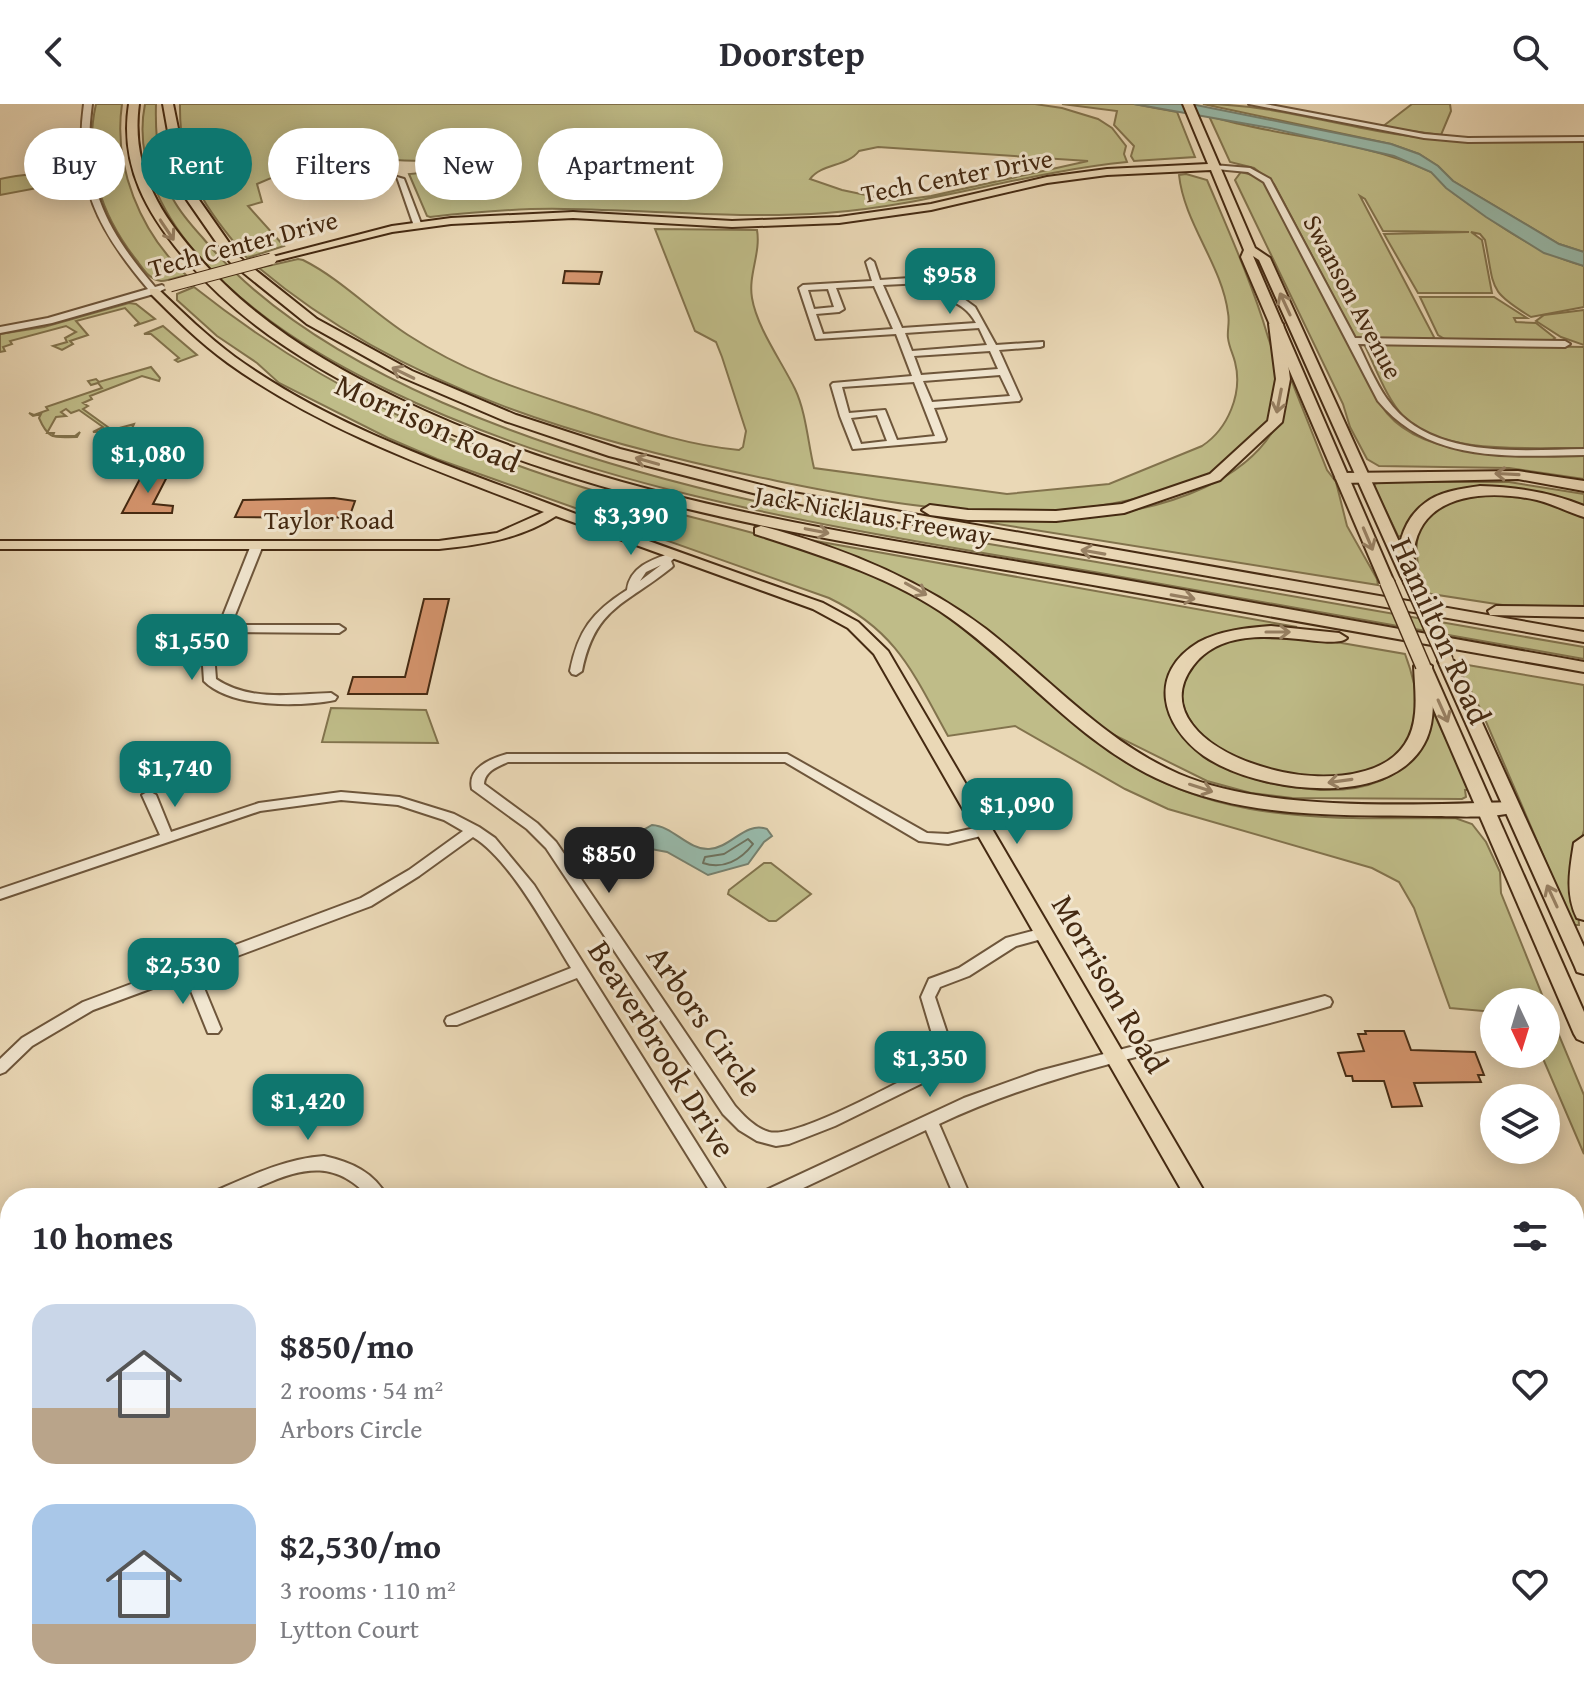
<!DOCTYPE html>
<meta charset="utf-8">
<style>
body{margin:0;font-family:"Gentium Book Plus",serif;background:#f2f2f3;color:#2b2b33;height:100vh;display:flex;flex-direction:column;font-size:30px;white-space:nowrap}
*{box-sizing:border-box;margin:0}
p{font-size:26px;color:#7c7c81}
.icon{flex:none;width:44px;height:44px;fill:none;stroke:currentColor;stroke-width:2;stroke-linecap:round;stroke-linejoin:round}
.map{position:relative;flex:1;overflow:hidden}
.drawer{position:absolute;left:0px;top:1084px;width:1584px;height:512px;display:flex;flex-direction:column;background:#fff;border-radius:32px 32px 0 0;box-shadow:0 4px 20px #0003}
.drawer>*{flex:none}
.guide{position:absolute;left:24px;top:24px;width:800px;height:72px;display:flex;gap:16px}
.needle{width:52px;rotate:176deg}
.fabs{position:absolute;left:1480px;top:884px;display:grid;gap:16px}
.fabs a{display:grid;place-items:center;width:80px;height:80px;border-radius:50%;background:#fff;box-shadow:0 4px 20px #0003;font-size:40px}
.price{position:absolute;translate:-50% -68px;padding:0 18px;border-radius:16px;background:#0f766e;color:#fff;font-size:26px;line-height:52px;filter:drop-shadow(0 2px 4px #0008)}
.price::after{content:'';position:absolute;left:50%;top:48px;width:24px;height:18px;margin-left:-12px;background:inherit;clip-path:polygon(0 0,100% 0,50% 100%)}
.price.on{background:#222;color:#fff}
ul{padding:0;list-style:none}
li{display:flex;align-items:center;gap:24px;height:200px;padding:0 32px}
li span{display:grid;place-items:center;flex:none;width:224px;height:160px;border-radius:24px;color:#555}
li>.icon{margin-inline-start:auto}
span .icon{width:96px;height:96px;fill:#fffc;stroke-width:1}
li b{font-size:34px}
h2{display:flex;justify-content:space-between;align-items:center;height:96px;padding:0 32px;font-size:34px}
.chip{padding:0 28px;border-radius:36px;background:#fff;box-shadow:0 4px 20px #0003;font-size:28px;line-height:72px}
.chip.on{background:#0f766e;color:#fff}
header{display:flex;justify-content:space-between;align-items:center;height:104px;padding:0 32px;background:#fff;font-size:36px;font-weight:800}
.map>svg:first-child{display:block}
.green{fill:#bfbc88;stroke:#82734d;stroke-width:2;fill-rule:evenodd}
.water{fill:#98baab;stroke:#77806e;stroke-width:2}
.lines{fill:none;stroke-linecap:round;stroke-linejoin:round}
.shore{stroke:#6e725e;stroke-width:2}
.building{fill:#d4946d;stroke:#452a12;stroke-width:2}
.minor-casing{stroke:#6e563b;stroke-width:4}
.major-casing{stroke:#452a12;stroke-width:4}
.highway-casing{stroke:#452a12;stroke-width:4}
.minor{fill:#f1e6d0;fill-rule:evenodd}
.major{fill:#ead8b6;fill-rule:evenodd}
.highway{fill:#ead8b6;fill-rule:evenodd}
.major-bridge-far1-casing{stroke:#452a12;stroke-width:13;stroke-linecap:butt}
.major-bridge-casing{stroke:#452a12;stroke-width:17;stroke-linecap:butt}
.major-bridge-far1{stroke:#ead8b6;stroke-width:11}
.major-bridge{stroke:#ead8b6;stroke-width:14}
.oneway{stroke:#988164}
.labels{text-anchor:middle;stroke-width:6;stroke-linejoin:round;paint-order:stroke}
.far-street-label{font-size:26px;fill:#452a12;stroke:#f1e6d0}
.street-label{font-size:32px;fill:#452a12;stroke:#f1e6d0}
</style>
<header><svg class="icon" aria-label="back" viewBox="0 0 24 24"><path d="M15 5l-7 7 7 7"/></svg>Doorstep<svg class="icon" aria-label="search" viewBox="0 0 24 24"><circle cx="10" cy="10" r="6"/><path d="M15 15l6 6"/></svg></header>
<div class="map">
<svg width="1584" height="1596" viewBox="0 0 1584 1596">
<rect width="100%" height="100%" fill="#ead8b6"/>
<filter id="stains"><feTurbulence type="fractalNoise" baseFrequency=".0025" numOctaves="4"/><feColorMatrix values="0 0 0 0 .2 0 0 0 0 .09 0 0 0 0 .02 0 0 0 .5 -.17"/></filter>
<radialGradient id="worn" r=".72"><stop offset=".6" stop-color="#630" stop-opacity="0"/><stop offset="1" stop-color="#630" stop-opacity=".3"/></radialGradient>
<g class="green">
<path d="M96 0H122C113 62 140 128 186 171 178 173 169 177 161 177 150 176 144 166 138 158 101 112 83 58 96 0Z"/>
<path d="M145 0H156C155 32 158 66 173 95 180 108 192 122 202 133 316 272 553 349 724 390 852 420 984 438 1114 461 1270 488 1427 516 1584 543V555C1428 528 1272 500 1116 472 870 428 616 396 388 286 318 252 247 209 196 149 161 108 134 55 145 0Z"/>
<path d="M180 0H1035L1062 4 1098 15 1112 24 1126 42 1124 50 1127 58C1025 68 928 102 826 109 738 115 652 106 564 105 519 104 475 108 430 113L427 112 409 70 454 66 460 61 457 59C387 55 322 50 257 80L262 98 248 102 284 142 247 154C204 102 179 70 180 0ZM878 43 1088 57 931 92 894 97 842 86 810 75C822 59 847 63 859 47Z"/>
<path d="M1062 0H1134L1177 8 1195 53 1134 57 1131 52 1134 42 1114 21 1117 7Z"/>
<path d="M1203 0C1268 0 1331 20 1395 30 1458 40 1521 38 1584 37V148L1559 140 1453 77 1438 62 1419 50 1391 40Z"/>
<path d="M1412 0H1450L1451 7 1441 31 1382 23Z"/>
<path d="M1209 12C1281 34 1360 35 1429 67 1439 71 1446 84 1456 91 1496 120 1536 149 1584 162V203L1531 213C1487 186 1495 185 1485 136L1480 130 1471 128 1482 136 1492 189H1418L1384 130 1469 128 1383 127 1365 95 1360 92 1434 233 1430 237 1355 233 1274 80 1254 64 1230 58Z"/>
<path d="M80 66V76L0 91V75C27 69 53 69 80 66Z"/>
<path d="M1241 68 1260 73 1267 80 1381 301C1417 359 1525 351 1584 350V375L1509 364 1379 362 1367 355 1350 323 1343 300 1235 76Z"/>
<path d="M1186 70 1207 76C1229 128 1252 179 1268 233 1271 243 1277 255 1278 265 1279 278 1274 299 1270 312 1267 323 1230 357 1219 364 1206 373 1190 377 1176 383 1045 428 909 404 777 377 594 339 405 287 259 164L298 155 303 156C341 175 372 208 408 231 468 270 519 285 586 307 638 324 684 341 739 346L743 343 746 327 722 253 716 238 695 227 655 125 757 126C761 149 748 171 752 194 757 224 782 258 795 285 806 308 808 339 814 364L1007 390 1109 380 1202 342C1228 325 1243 289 1235 258 1233 250 1229 243 1228 234 1227 226 1230 218 1228 209 1222 161 1184 119 1179 71Z"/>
<path d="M194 183C319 282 452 345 605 390 695 416 790 433 875 470 959 507 1022 578 1093 635 1203 723 1323 714 1455 714L1472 720 1486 738 1500 768 1501 789 1545 898H1494V908L1450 904 1414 804 1399 778 1372 764 1168 705 1125 685 1015 622 948 632C913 569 897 527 829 494L437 355 388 334 279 279 257 259 217 232 177 196V190Z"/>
<path d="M1420 193H1494L1527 214H1514L1516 218 1536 219 1555 234 1550 238 1448 237 1438 231Z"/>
<path d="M129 199 136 200 155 215 134 222 139 219 125 204 76 217 88 231 70 237 73 240 62 246 53 242 67 238 65 234 76 228 66 222 10 237 12 240 3 243 5 247 0 248V230L44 223Z"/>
<path d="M1584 206V241L1561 233 1536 217 1544 211Z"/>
<path d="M163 222 197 251 178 258 175 256 179 254 151 230H144Z"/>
<path d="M1369 239 1584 243V344C1535 343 1440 352 1404 313 1386 294 1376 264 1365 242Z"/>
<path d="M151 263 160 274 159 277 142 272 90 292 92 295 83 299 88 302 83 305 112 326 134 320 131 327 93 328 103 323 79 306 71 309 66 305 61 308 66 312 56 313 47 329H54L53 332H75L80 328 77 333C54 333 49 337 39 314L41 310 33 312 29 309 34 311 48 306 46 303 102 284 98 279 91 281 88 277 96 275 99 278Z"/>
<path d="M1289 278H1292L1327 366 1336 378 1347 422 1377 475 1378 481 979 417C993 412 1043 417 1063 415 1150 410 1279 381 1289 278Z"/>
<path d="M1381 378H1509L1584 390V404L1556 394 1452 388 1403 433 1398 432 1375 384 1374 380Z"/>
<path d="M1482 390 1542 396 1584 411V505L1522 504 1425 489C1406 427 1417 403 1482 390Z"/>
<path d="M799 434 1297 523 1262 525 1186 550 1173 614C1198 633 1224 658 1252 673 1265 680 1281 681 1294 683 1354 693 1418 680 1431 612H1435L1470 686H1465L1466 693 1462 695 1292 694 1251 689 1207 677 1102 625 940 495 903 474Z"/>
<path d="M1255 532 1307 533 1405 550C1422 595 1427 643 1375 664 1368 667 1360 672 1352 673 1340 675 1327 673 1315 673 1286 673 1252 668 1227 652 1187 625 1157 580 1208 545 1221 537 1240 535 1255 532Z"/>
<path d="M1456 559 1584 581V726L1575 761 1579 821H1573L1481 606Z"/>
<path d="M331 604 426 606 438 639 322 638Z"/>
<path d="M764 759H771L811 790 776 817H769L728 790 729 786Z"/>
<path d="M1546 900 1584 991V1050L1541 950H1546Z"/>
<path d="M10 1482V1586H159L165 1596H0V1497Z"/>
</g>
<g class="water">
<path d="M1134 0H1191L1391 40 1419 50 1438 62 1453 77 1559 140 1584 148V162L1544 149 1486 113 1446 84 1431 68 1394 52 1270 24Z"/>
<path d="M652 721C673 722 688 746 709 745 731 744 745 717 767 725L772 732 764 738 748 760 708 771 667 748 640 743 638 729Z"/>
</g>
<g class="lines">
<path class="shore" d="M748 735 753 740C741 756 723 766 703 759L705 753 724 750Z"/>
</g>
<g class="building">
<path d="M565 167 602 168 599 180 563 179Z"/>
<path d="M143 369H169L153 400 173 402 172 409H122Z"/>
<path d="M334 394 355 397 349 414 329 413 326 421H316L318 414 235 413 243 396Z"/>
<path d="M424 495H449L427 590H348L353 573H405Z"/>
<path d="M1365 927H1404L1411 946 1475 948 1484 971H1478L1481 978 1414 979 1422 1002 1392 1003 1384 977H1353L1352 972H1346L1338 949 1364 947 1358 930H1366Z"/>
<rect x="1574" y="1226" width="10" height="51"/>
</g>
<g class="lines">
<g class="minor-casing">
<g id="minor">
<path d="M84 0H92C81 78 105 125 155 183L162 181 166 184 157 189 52 219 0 229V223L48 214 148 185C98 126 73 79 84 0Z"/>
<path d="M1249 0H1265L1424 30 1468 34 1584 33V37L1468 38 1424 34Z"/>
<path d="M1213 61 1250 64 1270 75 1355 234 1565 237 1570 240 1565 243 1358 240C1367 258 1375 278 1387 295 1429 356 1520 346 1584 345V351C1510 352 1430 360 1378 297L1264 78 1248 68 1216 65 1212 63Z"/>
<path d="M397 73 404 75 422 122 421 124 414 122Z"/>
<path d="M870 155 874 158 880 176 925 173 938 184 964 195 975 203 996 241 1043 238V242L1040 243 999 246 1021 295 1019 297 934 304 946 335 945 337 853 345 840 312 831 281 833 279 912 272 896 230 816 235 799 184 803 181 872 177 866 158ZM923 179C940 198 962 193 976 219L902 224 883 181ZM874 182 893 225 823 230 816 210 839 208 844 205 836 184ZM828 185 834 203 814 205 808 186ZM979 224 987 241 912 247 905 229ZM990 247 998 265 921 271 914 252ZM1000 271 1010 292 932 298 923 277ZM914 278 935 332 897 336 885 306 849 309 842 283ZM877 311 887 337 861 340 851 314Z"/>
<path d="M257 438 263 441 231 521H339L345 525 339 529 229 528 215 562 216 575C250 598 292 590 331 589L337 593 335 596C299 603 231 604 204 577L203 562 251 441Z"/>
<path d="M671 449 677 452 671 457 673 462 671 464C625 501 595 503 582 567L576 571 572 570 570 567C578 527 592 508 627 486 630 463 651 456 671 449ZM661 461 640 477 646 468Z"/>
<path d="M507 650H787L927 729 948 730 984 722 989 724 991 727 989 730 948 740 919 737 785 658H508C497 663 485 667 484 680L537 719 556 738 735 1002C744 1012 755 1024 769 1028 798 1035 900 976 931 962L938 956V950L921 893 929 875 959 864 1006 834 1044 824 1051 829 1049 833 1016 842 969 872 940 883 935 893 954 950 950 963 941 970 835 1022 789 1040 776 1042 757 1037 739 1026 723 1010 546 744 527 725 472 685C467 664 490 655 507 650Z"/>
<path d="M149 687 156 691 171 728 259 699 341 688 399 693 454 710 479 723 495 734 534 781 731 1094H714L577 874 457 921H447L445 917 447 913 571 864C548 827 510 755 473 733L419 772 371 802 197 867 221 925 218 929H208L185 872 93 906 32 942 5 968 0 970V955L22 934 83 898 361 794 409 766 463 727 444 716 398 701 341 696 260 707 0 795V785L160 731 142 691Z"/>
<path d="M1325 892 1330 894 1332 898 1330 902C1200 942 1063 961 939 1020L971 1094H955L926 1026 782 1094H758L760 1089 964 994 1039 967Z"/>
<path d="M324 1052C351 1058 374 1068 388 1094H370C337 1057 305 1062 263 1081 254 1085 243 1092 234 1094 226 1096 217 1094 209 1094L211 1089C248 1073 283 1055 324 1052Z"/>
<path d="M10 1458V1480L0 1485V1463Z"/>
<path d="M338 1586H360L365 1596H343Z"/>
<path d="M706 1586H736C730 1596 712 1596 698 1596L701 1589Z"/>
<path d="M850 1586H875L880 1596H856Z"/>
<path d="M1149 1586H1169V1587L1166 1594 1162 1596 1152 1594Z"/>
</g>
</g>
<g class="major-casing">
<g id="major">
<path d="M1183 0H1193L1255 144 1270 154 1415 473 1413 476H1403L1401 473 1259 156 1253 152 1394 478 1387 482 1380 478 1241 153 1244 146 1211 66 1107 71 1047 79 931 106 839 119 732 123 573 114 451 120 392 128 271 158 265 155 392 122 451 114 573 108 732 117 839 113 931 100 1047 73 1107 65 1208 60Z"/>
<path d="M150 185H158C183 209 207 232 235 253 322 316 426 354 526 391 624 429 724 464 823 499L858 518 888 547 1208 1094H1186L874 550 848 524 813 505 556 412C520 435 480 441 439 445H0V437H439L497 429 544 408C436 366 323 327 228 259 199 238 175 214 150 189Z"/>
<path d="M1446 552 1454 557 1584 843V870L1577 868 1575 863 1438 557Z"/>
<path d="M1423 557 1431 562 1584 908V938L1577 935 1574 930 1415 562Z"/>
<rect x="1574" y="1335" width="10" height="22"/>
</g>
</g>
<g class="highway-casing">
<g id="highway">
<path d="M129 0H139C131 59 156 105 194 148 250 214 322 258 399 295 622 403 873 432 1114 474 1271 502 1427 530 1584 558V568C1426 540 1268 512 1110 484 866 440 613 411 388 301 314 264 242 221 187 157 148 111 119 63 129 0Z"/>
<path d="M163 0H173L190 83 239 153 317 215 412 267 516 311 620 345 788 388 1584 528V538L788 398 609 352 505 317 402 273 307 220 230 158 178 83Z"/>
<path d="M1276 216 1283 220 1290 275 1282 318 1220 376 1124 409 1056 417 968 416 930 411 922 406 930 401 968 406 1056 407 1122 400 1210 370 1268 317 1276 275 1269 220Z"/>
<path d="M1518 367 1584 377V387L1518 375 1343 379 1335 374 1343 369Z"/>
<path d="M1480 382C1516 383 1550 388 1584 402V413C1568 408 1553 400 1537 396 1491 386 1423 387 1414 445 1412 455 1417 466 1418 476L1410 481 1404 479C1392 452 1401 417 1425 399 1440 387 1461 385 1480 382Z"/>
<path d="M761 422C841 443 920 475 986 525 1050 575 1104 637 1179 670 1267 708 1415 701 1510 698L1519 704C1510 716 1448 712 1431 712 1343 711 1250 715 1167 679 1082 643 1024 567 950 514 892 473 823 452 755 430V424Z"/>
<path d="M1496 502 1584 503V513L1490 511 1488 507Z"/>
<path d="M1271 522 1339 529 1347 534C1331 550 1234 507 1193 562 1129 647 1356 715 1405 640 1420 618 1415 587 1414 562L1423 557 1432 562C1432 588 1437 617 1424 640 1388 706 1256 688 1204 652 1161 621 1147 569 1199 538 1221 526 1247 524 1271 522Z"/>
<path d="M1584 732V816L1577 814C1565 790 1570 764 1574 739Z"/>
</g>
</g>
<use href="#minor" class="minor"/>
<use href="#major" class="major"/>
<use href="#highway" class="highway"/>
<g class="major-bridge-far1-casing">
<path id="major-bridge-far1" d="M170 182 271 155"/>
</g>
<g class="major-bridge-casing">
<g id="major-bridge">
<path d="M1410 476 1446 557"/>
<path d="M1387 478 1423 562"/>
</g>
</g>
<use href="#major-bridge-far1" class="major-bridge-far1"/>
<use href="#major-bridge" class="major-bridge"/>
</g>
<defs><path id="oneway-shaft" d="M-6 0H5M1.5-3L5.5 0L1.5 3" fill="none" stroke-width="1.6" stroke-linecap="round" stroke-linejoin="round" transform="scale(2)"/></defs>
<g class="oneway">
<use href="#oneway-shaft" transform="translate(167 126) rotate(56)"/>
<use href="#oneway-shaft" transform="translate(1285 200) rotate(-115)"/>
<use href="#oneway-shaft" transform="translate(403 269) rotate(-154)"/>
<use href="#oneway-shaft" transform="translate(1279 297) rotate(101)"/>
<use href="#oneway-shaft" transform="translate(647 357) rotate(-164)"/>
<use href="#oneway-shaft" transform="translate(1507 370) rotate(-177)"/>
<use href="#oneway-shaft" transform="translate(817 427) rotate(11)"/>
<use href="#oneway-shaft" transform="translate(1368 435) rotate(67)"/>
<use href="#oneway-shaft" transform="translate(1093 448) rotate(-170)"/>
<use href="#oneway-shaft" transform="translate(916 485) rotate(29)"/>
<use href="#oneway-shaft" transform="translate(1183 493) rotate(10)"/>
<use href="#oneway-shaft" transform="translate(1278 528)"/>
<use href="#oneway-shaft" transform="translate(1443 607) rotate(66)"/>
<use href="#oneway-shaft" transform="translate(1340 677) rotate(172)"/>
<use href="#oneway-shaft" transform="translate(1201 684) rotate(18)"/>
<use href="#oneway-shaft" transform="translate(1552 792) rotate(-115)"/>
</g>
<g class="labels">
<g class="far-street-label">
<text transform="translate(957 72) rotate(-11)" y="9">Tech Center Drive</text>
<text transform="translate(243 140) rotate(-15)" y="9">Tech Center Drive</text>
<text transform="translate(1353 193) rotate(62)" y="9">Swanson Avenue</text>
<text transform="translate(873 411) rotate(10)" y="9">Jack Nicklaus Freeway</text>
<text x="329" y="425">Taylor Road</text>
</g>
<g class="street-label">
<text transform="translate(428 319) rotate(24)" y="11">Morrison Road</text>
<text transform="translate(1441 527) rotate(66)" y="11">Hamilton Road</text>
<text transform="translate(1110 880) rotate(60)" y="11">Morrison Road</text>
<text transform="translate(705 917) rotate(55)" y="11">Arbors Circle</text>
<text transform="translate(662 945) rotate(58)" y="11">Beaverbrook Drive</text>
</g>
</g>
<rect width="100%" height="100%" filter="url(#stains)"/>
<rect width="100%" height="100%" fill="url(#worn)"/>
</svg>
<div class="fabs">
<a><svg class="needle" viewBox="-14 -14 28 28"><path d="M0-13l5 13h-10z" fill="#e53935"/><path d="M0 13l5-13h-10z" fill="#7c7c81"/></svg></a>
<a><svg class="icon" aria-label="layers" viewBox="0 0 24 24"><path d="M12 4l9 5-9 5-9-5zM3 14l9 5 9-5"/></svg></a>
</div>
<b class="price" style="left:950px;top:212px">$958</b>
<b class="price" style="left:148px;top:391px">$1,080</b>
<b class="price" style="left:631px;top:453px">$3,390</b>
<b class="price" style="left:192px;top:578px">$1,550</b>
<b class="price" style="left:175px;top:705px">$1,740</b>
<b class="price" style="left:1017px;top:742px">$1,090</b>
<b class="price on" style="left:609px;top:791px">$850</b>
<b class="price" style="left:183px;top:902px">$2,530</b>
<b class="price" style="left:930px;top:995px">$1,350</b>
<b class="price" style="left:308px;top:1038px">$1,420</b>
<div class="guide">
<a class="chip">Buy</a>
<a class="chip on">Rent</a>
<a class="chip">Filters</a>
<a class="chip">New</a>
<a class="chip">Apartment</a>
</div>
<section class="drawer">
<h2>10 homes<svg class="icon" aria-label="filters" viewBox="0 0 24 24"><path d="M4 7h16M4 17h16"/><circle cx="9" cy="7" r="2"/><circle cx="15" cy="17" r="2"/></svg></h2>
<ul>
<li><span style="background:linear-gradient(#c9d6e8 65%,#b9a48a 0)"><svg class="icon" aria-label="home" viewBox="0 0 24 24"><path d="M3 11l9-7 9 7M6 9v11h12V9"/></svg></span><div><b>$850/mo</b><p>2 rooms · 54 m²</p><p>Arbors Circle</p></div><svg class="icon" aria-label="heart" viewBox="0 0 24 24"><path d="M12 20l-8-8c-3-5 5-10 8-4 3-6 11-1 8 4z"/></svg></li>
<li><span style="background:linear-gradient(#a9c7e8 75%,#b9a48a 0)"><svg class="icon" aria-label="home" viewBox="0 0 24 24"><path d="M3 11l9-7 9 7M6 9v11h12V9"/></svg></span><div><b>$2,530/mo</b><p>3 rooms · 110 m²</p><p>Lytton Court</p></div><svg class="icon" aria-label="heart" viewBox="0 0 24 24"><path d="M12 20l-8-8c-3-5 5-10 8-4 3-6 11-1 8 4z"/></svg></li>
</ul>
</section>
</div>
